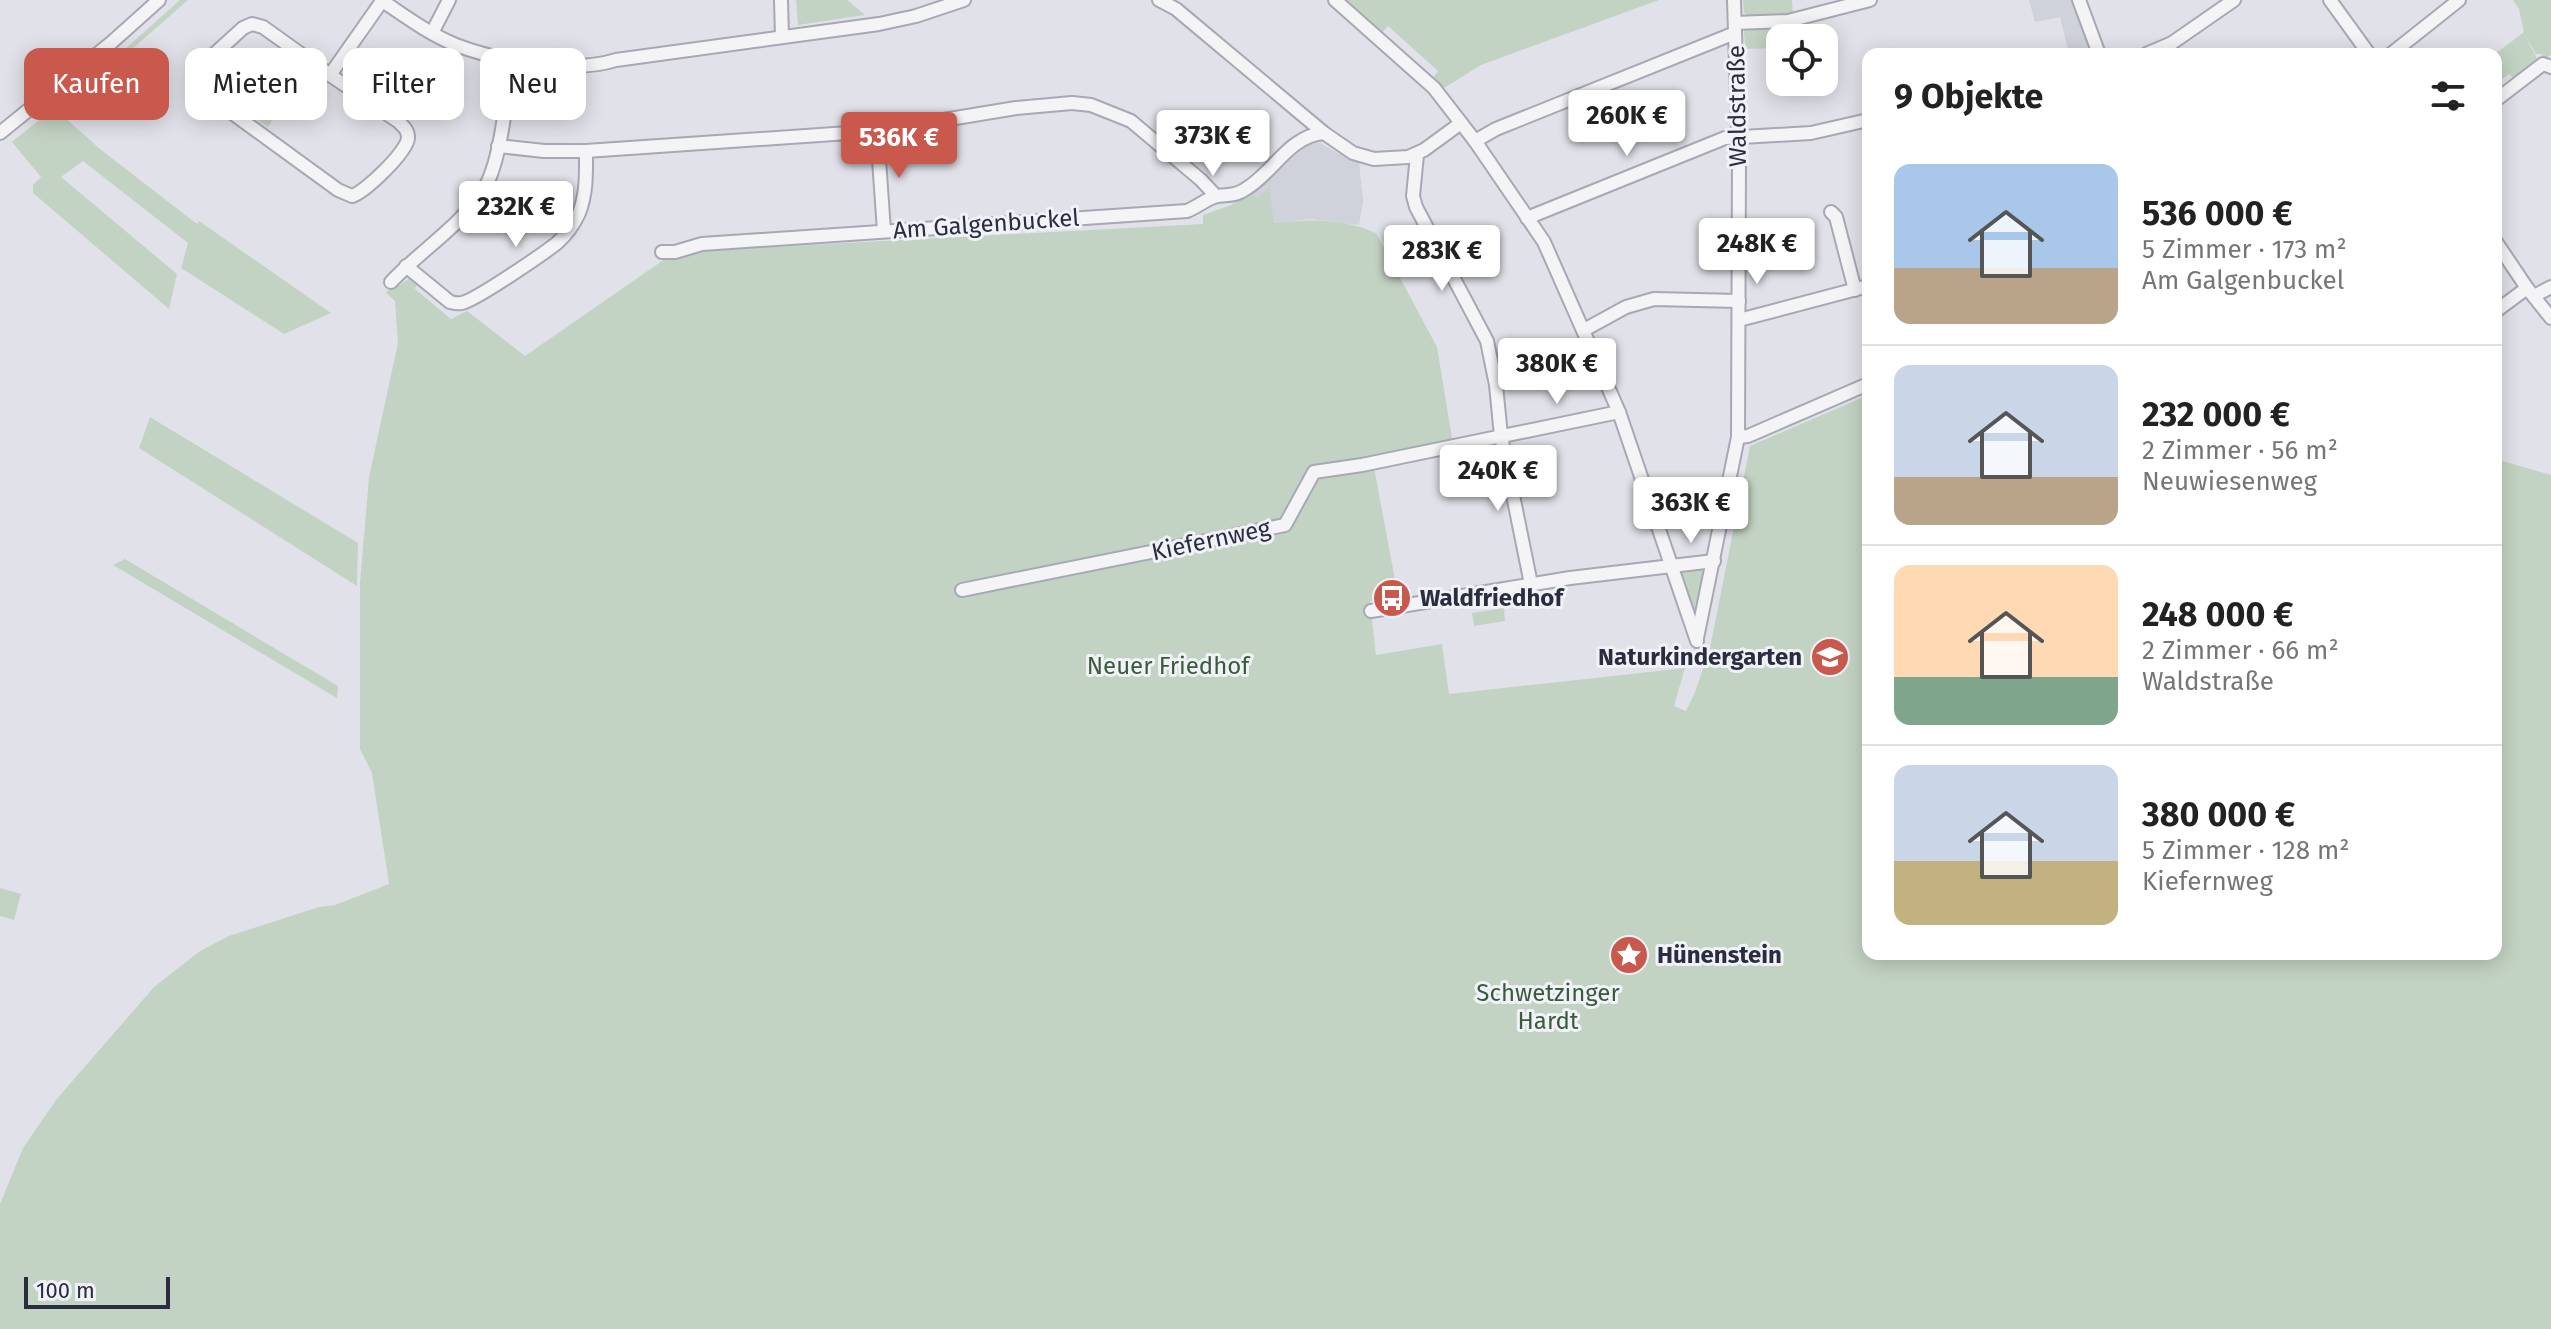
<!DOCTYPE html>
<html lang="de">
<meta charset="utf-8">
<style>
body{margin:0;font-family:"Fira Sans",sans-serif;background:#f2f2f2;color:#222;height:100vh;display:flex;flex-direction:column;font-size:30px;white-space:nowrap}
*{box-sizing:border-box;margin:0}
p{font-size:26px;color:#767676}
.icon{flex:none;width:44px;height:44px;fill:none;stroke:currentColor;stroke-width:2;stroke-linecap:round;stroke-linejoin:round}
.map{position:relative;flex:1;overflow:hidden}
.panel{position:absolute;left:1862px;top:48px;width:640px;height:912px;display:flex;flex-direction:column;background:#fff;border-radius:16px;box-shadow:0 4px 20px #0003}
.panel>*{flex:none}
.banner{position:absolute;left:24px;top:48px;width:760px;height:72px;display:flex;gap:16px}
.tools{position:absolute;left:1766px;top:24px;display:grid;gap:16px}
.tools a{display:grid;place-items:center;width:72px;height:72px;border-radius:16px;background:#fff;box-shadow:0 4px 20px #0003;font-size:40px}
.scale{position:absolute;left:24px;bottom:20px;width:146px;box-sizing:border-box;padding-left:8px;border:4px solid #2a2d40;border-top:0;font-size:22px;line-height:28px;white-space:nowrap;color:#2a2d40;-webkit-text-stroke:6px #f1f2f7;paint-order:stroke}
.price{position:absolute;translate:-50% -68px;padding:0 18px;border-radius:8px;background:#fff;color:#222;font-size:26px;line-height:52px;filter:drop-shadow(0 2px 4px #0008)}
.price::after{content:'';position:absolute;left:50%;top:48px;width:24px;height:18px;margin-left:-12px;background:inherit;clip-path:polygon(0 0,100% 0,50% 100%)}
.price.selected{background:#c8594c;color:#fff}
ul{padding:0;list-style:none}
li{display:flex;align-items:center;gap:24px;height:200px;padding:0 32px}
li+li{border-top:2px solid #e0e0e0}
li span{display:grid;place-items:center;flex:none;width:224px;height:160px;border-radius:16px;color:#555}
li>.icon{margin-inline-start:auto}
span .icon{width:96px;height:96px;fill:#fffc;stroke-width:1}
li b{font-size:34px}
h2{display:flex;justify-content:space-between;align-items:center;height:96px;padding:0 32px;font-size:34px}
.tag{padding:0 28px;border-radius:16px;background:#fff;box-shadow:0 4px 20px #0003;font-size:28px;line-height:72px}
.tag.selected{background:#c8594c;color:#fff}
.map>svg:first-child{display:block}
.built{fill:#cfd1db}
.green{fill:#c3d3c3}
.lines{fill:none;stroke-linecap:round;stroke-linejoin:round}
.minor-casing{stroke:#a6a8b3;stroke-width:16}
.minor{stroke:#f4f4f7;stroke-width:12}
.labels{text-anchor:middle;stroke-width:6;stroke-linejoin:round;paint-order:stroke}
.street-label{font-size:24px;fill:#2a2d40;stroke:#f1f2f7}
.poi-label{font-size:24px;font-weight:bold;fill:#2a2d40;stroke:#f1f2f7;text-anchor:start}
.park-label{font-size:24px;fill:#385b3a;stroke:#f1f2f7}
</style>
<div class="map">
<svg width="2551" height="1329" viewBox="0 0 2551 1329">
<rect width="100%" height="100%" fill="#e1e2e9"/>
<g class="built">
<path d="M2029 0H2073L2093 54H2069L2060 17 2035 22Z"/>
<path d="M1320 143 1350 160 1359 162 1363 201 1359 225 1312 219 1273 223 1252 193 1308 144Z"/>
</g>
<g class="green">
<path d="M180 0H188L91 85 88 82Z"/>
<path d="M796 0H847L865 15 798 25Z"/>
<path d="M1345 0H1659L1481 65 1444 88 1433 78 1438 71 1388 26 1382 33Z"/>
<path d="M1743 0H1792L1793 15 1747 17 1744 12Z"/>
<path d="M2513 0H2551V55L2544 59 2541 54H2536L2523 32 2539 62 2515 80 2509 74 2501 80 2496 72 2495 54 2524 32 2519 9Z"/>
<path d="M1787 26 1788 32 1793 31V38H1780V48L1745 49 1744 32 1747 27Z"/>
<path d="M266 85 287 99 268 127 247 113Z"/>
<path d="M54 108 100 149 197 224 199 221 331 313 284 334 181 268 188 243 83 161 61 177 177 274 169 309 33 193V185L41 177 12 142Z"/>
<path d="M1269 188 1274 223C1309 219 1343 218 1376 233L1437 347 1453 444 1373 462 1398 596 1370 601 1376 655 1442 644 1449 694 1685 668 1674 706 1686 711 1695 692 1710 648 1750 446 1868 395V954H2496V459L2551 475V1329H0V1204L23 1148 56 1100 154 987 200 951 229 936 319 907 335 905 389 884 372 773 360 749V583L369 477 398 343 395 301 386 293 393 284 398 286 411 277 418 282 415 289 451 319 467 311 525 356 675 252 1203 224V215L1231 205 1252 193 1257 198Z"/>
<path d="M150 417 358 543 357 586 139 448Z"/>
<path d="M125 559 338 686 337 698 113 565Z"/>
<path d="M1702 568 1705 569 1696 626 1680 577 1683 571Z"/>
<path d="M1504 608 1505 621 1474 626 1472 613Z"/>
<path d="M0 888 21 894 14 920 0 916Z"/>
</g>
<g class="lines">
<g class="minor-casing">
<g id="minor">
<path d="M381 0C405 16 429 34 456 45 498 61 572 74 616 60L879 24 916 16 964 0"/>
<path d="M781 0 782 37"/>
<path d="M1159 0 1176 9 1324 133 1353 153 1374 159 1408 157 1424 150 1461 123"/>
<path d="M1335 0 1434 88 1475 141 1544 242 1619 412 1697 641"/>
<path d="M2079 0 2099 54"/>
<path d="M2330 0 2369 54"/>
<path d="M1735 23 1788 21 1870 0"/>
<path d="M432 33 449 0"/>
<path d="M2146 54 2172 43 2234 0"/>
<path d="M2391 54 2459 0"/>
<path d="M330 75 399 122C404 127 408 130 408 138 407 152 365 192 352 196L338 190 202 91 196 80 198 69 243 28 252 24 263 27 330 75 382 1"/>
<path d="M2496 100 2543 64 2551 67"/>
<path d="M877 131 884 231"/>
<path d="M0 133 111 43 159 0"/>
<path d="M1475 141 1496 129 1735 33"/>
<path d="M498 146 544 151H586L877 131 1016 108 1072 103 1091 105 1131 121 1201 180 1216 196"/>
<path d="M1417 155 1413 196 1416 207 1487 341 1496 385 1501 436 1531 584"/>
<path d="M1831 212 1836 217 1855 290"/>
<path d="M1527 218 1725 138 1811 133 1868 120"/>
<path d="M2496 242 2527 288 2551 318"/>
<path d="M662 252H675L702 244 1187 211C1197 207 1205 200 1214 197 1224 194 1234 197 1244 190 1273 174 1288 136 1324 133"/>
<path d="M406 266 450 302C454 303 457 304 462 303 476 300 543 254 557 243 566 235 574 224 579 213 587 193 586 172 586 151"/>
<path d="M391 282C421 250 461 226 484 189 502 159 506 96 512 61"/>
<path d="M2534 296 2551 287"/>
<path d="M2496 311 2527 288"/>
<path d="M1739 320 1868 286"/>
<path d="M1584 330 1626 307 1654 299 1739 301"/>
<path d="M1738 437 1748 436 1868 384"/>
<path d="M962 590 1285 525 1314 472 1362 465 1619 412"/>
<path d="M1371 611 1570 578 1714 561"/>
<path d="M1697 638 1738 437 1739 160 1734 0"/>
</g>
</g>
<use href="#minor" class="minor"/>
</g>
<defs>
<g id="bus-disc" transform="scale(2)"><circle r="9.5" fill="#c8594c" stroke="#f1f2f7"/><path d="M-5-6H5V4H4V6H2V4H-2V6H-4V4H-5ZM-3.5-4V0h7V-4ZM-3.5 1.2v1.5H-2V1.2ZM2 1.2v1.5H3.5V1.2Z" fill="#fff"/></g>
<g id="school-disc" transform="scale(2)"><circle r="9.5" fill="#c8594c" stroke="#f1f2f7"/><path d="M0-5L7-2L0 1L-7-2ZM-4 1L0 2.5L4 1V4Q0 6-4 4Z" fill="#fff"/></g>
<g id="sight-disc" transform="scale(2)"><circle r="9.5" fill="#c8594c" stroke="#f1f2f7"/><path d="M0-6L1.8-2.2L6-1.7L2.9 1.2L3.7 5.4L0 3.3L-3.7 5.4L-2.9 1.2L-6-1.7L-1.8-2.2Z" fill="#fff"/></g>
</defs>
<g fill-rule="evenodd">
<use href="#bus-disc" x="1392" y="598"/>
<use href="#school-disc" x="1830" y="657"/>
<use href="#sight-disc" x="1629" y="955"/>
</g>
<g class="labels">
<g class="street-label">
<text transform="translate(1737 106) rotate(-91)" y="8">Waldstraße</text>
<text transform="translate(986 224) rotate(-4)" y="8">Am Galgenbuckel</text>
<text transform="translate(1211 540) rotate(-12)" y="8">Kiefernweg</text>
</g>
<g class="poi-label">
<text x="1420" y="606">Waldfriedhof</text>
<text x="1802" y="665" text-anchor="end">Naturkindergarten</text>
<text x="1657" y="963">Hünenstein</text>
</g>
<g class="park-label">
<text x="1168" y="674">Neuer Friedhof</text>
<text x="1548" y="1001">Schwetzinger<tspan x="1548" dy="28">Hardt</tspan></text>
</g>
</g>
</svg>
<div class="tools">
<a><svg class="icon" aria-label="locate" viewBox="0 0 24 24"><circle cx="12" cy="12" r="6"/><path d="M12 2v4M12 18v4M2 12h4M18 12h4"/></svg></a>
</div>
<div class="scale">100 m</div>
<b class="price" style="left:1627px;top:158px">260K €</b>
<b class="price" style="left:1213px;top:178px">373K €</b>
<b class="price selected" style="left:899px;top:180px">536K €</b>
<b class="price" style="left:516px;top:249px">232K €</b>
<b class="price" style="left:1757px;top:286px">248K €</b>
<b class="price" style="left:1442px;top:293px">283K €</b>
<b class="price" style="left:1557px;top:406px">380K €</b>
<b class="price" style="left:1498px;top:513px">240K €</b>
<b class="price" style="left:1691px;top:545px">363K €</b>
<div class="banner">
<a class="tag selected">Kaufen</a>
<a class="tag">Mieten</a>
<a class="tag">Filter</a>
<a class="tag">Neu</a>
</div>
<section class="panel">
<h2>9 Objekte<svg class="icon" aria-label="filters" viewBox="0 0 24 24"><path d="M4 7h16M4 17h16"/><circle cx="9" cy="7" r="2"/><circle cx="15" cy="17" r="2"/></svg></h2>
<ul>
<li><span style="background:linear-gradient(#a9c7e8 65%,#b9a48a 0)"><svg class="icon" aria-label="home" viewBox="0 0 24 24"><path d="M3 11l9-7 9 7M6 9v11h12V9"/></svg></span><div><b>536 000 €</b><p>5 Zimmer · 173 m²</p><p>Am Galgenbuckel</p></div></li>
<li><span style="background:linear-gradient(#c9d6e8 70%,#b9a48a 0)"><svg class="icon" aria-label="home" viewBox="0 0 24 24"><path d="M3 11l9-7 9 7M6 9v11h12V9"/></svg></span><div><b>232 000 €</b><p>2 Zimmer · 56 m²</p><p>Neuwiesenweg</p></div></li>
<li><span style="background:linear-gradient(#ffd9b3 70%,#7fa58c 0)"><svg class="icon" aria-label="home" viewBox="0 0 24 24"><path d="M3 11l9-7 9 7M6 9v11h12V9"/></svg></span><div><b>248 000 €</b><p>2 Zimmer · 66 m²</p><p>Waldstraße</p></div></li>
<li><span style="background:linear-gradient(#c9d6e8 60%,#c2b280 0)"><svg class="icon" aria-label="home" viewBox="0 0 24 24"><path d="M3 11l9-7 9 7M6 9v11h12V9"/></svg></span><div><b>380 000 €</b><p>5 Zimmer · 128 m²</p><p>Kiefernweg</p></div></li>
</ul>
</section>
</div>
